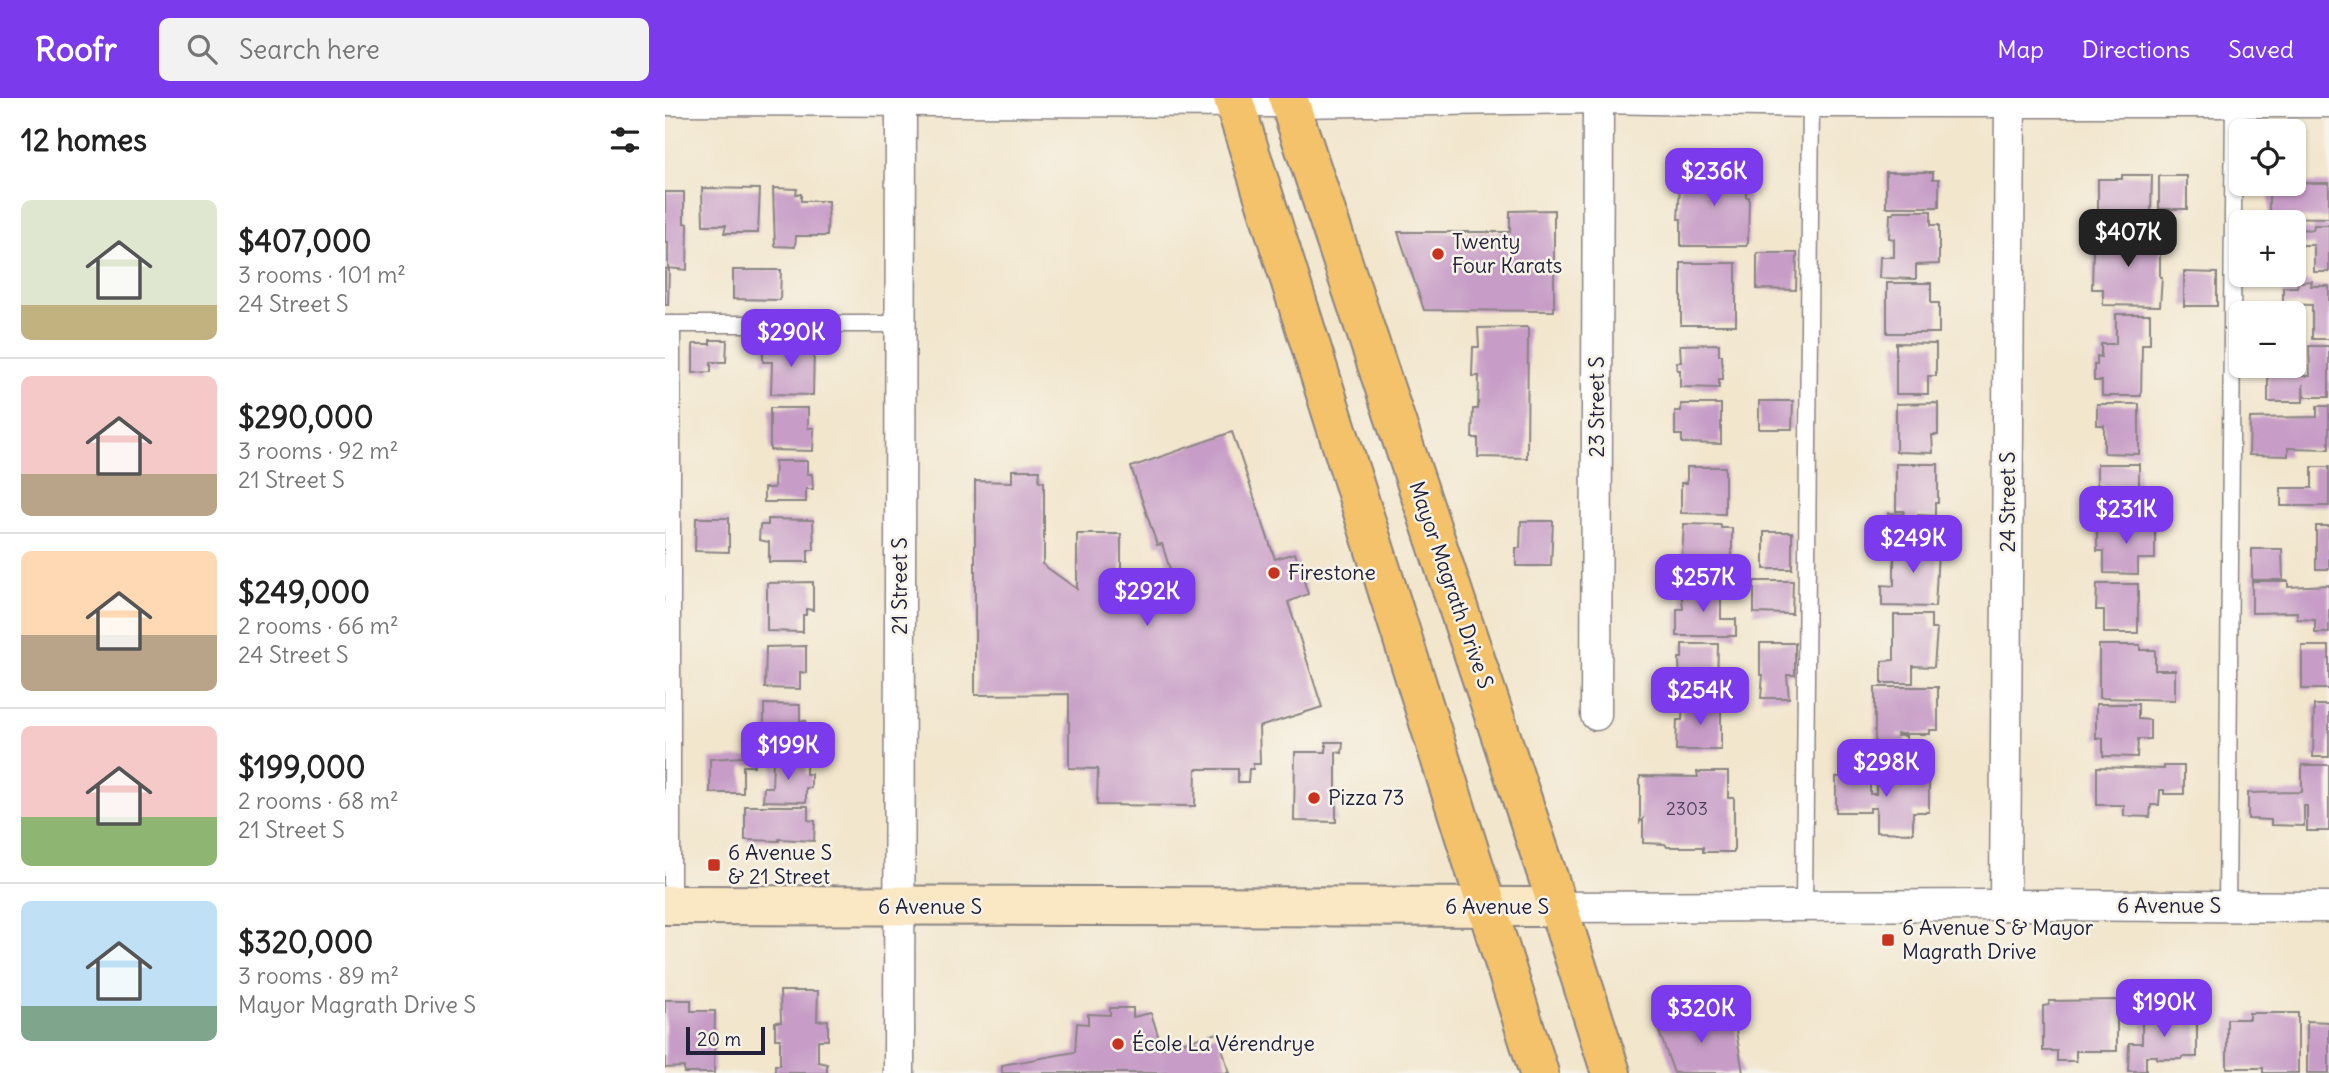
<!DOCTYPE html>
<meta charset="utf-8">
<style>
body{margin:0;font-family:Delius,sans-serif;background:#f2f2f2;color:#222;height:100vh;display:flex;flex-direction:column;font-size:26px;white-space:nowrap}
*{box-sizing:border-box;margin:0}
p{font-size:23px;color:#767676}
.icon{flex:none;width:38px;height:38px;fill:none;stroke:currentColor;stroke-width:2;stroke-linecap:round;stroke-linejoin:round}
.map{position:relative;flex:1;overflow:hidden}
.drawer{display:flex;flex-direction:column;background:#fff;width:665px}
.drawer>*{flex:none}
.fabs{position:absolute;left:1564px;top:21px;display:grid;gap:14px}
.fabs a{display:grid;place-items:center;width:77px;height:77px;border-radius:10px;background:#fff;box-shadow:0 2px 5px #0004;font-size:35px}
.scale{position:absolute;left:21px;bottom:18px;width:79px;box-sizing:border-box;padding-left:7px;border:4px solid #22223b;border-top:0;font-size:19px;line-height:24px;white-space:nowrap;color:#22223b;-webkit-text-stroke:5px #f7f3e8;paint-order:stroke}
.price{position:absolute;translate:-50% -60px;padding:0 16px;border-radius:14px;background:#7c3aed;color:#fff;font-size:23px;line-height:46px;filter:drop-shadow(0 2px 4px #0008)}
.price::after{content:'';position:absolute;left:50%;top:42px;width:21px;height:16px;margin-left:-10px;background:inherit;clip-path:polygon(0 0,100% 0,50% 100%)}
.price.selected{background:#222;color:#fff}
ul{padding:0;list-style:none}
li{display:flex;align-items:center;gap:21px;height:175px;padding:0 21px}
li+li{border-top:2px solid #e0e0e0}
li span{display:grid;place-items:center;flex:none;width:196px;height:140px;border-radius:10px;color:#555}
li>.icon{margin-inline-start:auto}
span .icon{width:84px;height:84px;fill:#fffc;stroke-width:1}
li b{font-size:30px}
h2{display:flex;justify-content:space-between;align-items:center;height:84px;padding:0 21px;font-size:30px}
header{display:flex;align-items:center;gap:42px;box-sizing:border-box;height:98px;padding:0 35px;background:#7c3aed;color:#fff}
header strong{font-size:33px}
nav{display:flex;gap:38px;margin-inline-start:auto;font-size:24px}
.search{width:490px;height:63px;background:#f2f2f2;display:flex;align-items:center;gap:18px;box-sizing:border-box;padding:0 24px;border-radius:10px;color:#767676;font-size:26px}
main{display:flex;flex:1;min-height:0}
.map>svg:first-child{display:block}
.building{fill:#c79dc7}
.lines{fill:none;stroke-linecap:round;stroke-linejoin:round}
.service-casing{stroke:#8a8484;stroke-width:19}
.minor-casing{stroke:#8a8484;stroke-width:33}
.secondary-casing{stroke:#8a8484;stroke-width:42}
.primary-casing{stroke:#8a8484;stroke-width:42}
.service{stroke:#fff;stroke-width:16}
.minor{stroke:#fff;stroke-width:30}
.secondary{stroke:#fae7c3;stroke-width:38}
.primary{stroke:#f3c26a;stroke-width:38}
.poi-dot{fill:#c8321e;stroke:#f7f3e8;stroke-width:2.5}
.labels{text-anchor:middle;stroke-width:5;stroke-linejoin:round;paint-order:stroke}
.number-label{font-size:18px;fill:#4b415e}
.poi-label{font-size:21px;fill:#22223b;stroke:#f7f3e8;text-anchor:start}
.street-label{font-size:21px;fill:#22223b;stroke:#f7f3e8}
</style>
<header>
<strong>Roofr</strong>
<div class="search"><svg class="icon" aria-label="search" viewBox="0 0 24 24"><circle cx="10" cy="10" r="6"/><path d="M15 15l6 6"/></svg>Search here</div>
<nav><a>Map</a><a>Directions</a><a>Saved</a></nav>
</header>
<main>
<section class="drawer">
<h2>12 homes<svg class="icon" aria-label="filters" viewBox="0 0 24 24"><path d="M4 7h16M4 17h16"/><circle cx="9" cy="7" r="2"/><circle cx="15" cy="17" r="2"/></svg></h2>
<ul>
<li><span style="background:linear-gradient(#dfe7d0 75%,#c2b280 0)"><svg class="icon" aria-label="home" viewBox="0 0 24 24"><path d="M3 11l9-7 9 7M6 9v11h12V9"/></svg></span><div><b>$407,000</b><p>3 rooms · 101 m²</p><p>24 Street S</p></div></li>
<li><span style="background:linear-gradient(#f6c9c9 70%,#b9a48a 0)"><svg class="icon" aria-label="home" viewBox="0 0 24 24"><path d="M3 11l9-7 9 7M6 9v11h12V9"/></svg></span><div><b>$290,000</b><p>3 rooms · 92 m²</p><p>21 Street S</p></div></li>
<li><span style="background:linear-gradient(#ffd9b3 60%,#b9a48a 0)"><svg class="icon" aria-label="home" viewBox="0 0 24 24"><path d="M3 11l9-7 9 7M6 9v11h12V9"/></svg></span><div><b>$249,000</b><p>2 rooms · 66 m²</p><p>24 Street S</p></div></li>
<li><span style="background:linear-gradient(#f6c9c9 65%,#8fb573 0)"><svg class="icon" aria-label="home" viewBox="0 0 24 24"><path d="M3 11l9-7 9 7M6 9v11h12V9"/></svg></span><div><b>$199,000</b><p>2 rooms · 68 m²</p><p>21 Street S</p></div></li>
<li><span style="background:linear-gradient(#bfe0f5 75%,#7fa58c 0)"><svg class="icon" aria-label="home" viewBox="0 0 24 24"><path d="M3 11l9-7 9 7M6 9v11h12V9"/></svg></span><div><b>$320,000</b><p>3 rooms · 89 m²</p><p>Mayor Magrath Drive S</p></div></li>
</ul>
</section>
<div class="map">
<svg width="1664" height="975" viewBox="0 0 1664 975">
<rect width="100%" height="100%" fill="#f7f3e8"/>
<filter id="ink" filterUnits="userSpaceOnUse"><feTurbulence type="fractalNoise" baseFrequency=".0143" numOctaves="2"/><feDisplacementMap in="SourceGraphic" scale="14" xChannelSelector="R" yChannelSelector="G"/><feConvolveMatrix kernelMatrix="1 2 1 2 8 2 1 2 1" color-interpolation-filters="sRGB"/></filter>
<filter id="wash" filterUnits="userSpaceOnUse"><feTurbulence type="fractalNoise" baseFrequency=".00686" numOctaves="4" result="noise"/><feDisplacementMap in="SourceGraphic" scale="28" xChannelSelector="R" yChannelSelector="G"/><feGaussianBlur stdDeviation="1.57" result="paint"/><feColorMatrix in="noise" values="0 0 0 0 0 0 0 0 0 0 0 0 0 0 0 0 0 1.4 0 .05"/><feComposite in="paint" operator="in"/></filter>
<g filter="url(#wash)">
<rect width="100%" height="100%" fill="#f2e6cd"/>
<g id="blocks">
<g class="building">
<path d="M1016 71H1081V99H1084L1083 145 1081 148H1016V121H1013Z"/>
<path d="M1221 74H1268V81H1274V109H1221Z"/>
<path d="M1457 77H1487L1486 117 1433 116V81H1457Z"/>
<rect x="1494" y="78" width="28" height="33"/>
<path d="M1629 85H1664V120L1604 119V90H1626V86Z"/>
<path d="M37 90 95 91 93 135H59L61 127H38Z"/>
<path d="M108 90 132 91 131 96H136V103H163L162 138H131L130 149 110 148Z"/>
<path d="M0 94H19V125L23 126 22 172 3 170V145H0Z"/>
<path d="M889 112V213L759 212 733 134H845V113Z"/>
<path d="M1229 113H1266V127H1274V166L1251 167V181L1214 180 1215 159H1229V141L1224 140 1225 116H1229Z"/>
<path d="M1629 124H1636V131L1648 132 1649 127H1664V174H1649V147H1636V153H1629Z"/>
<path d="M1430 136 1495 137V179H1497L1495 208 1438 207V191H1427L1428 151H1430Z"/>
<path d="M1092 155H1132L1131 192 1092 191Z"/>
<rect x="1016" y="165" width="55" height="62"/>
<path d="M0 171H4L3 207H0Z"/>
<path d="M68 172H116L115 202 68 201Z"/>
<path d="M1519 174 1552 175V208H1519Z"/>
<path d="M1647 183 1646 188H1664V241H1647V207L1618 206V189H1632L1633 184Z"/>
<path d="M1222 185H1266V205H1274V235H1222Z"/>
<path d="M1584 211 1616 212V215H1584Z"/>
<path d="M1451 216H1485V246H1477L1476 298H1437V283H1429V267H1432V258L1436 259V246H1451Z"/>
<path d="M863 229 862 360 813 359V340H807L808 311H813L814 278H807L808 249H814L813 230Z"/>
<path d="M45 242H62L61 264H46V274L28 275V246H45Z"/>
<path d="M1231 245 1271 246V278H1263V296H1231Z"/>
<path d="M1054 246V257H1057L1058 281H1054V290L1015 289V272H1012V264H1016L1015 247Z"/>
<path d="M98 247H149L148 297 106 296 107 264H98Z"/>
<path d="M1644 248H1664V299H1639L1638 286V304H1603V271H1638V278H1645Z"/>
<path d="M1094 303H1128L1127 331H1094Z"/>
<path d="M1273 305V337H1267L1268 355 1231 354V306Z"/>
<path d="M1016 306H1056V346L1017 345V337H1010V313H1016Z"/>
<path d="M1432 306H1474V356L1439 355V327H1432Z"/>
<path d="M1652 308H1664V351L1623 350V358L1584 357 1585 320 1652 319Z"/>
<path d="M105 310H143V330H149L148 353 105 352Z"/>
<path d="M567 334 610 461 630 455 643 496 623 504 657 609 594 629 595 666H588V671H584L583 684H573V671H531L530 708 432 707 433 671 404 670V596L310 597V383L347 384V372H375L374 383 379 384V461L377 466 412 491V436H456V497L513 498 497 446 492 447 466 369Z"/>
<path d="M110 363H142V376H147L148 391H141V404H99V390H109Z"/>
<path d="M1231 366H1273V405H1270V418L1253 417V434H1223V415L1239 416V413H1231Z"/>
<path d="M1432 366H1474V398H1482V414L1439 416V387H1432Z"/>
<path d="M1022 369H1060V416L1016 415V385H1022Z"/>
<path d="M1647 369H1664V408H1616V390H1647Z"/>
<path d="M31 420H64V454L30 453Z"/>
<path d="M103 421 148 422 149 452H143V464H104V444L94 442 95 427H103Z"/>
<path d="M856 423H888L886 468H851V450H855Z"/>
<path d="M1019 426 1056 427V430H1067V471H1055V475H1016Z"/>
<path d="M1432 426H1490V461H1473V476L1439 475V453H1432Z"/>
<rect x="1651" y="428" width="13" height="43"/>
<rect x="1099" y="434" width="28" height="37"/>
<path d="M1268 440V454H1273L1270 509 1217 508V487L1229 488V441Z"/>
<path d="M1587 451H1617L1618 482H1587Z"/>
<path d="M1089 483H1128L1127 516 1089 515Z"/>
<path d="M1587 483H1623V489L1664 487V535H1650V522L1632 521V514L1587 515Z"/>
<path d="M148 484V512L141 511V517H138V534L102 533V485Z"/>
<path d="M1432 486H1473V535H1439V512H1431Z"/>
<path d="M1016 489H1056V521H1071V538H1012V511H1018Z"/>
<path d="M1229 517H1266V531H1272L1269 569 1248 568V585H1217V563L1229 562Z"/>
<path d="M1095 545H1130V577H1122L1124 600H1096L1098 577H1095Z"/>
<path d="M1017 546H1053L1052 590 1015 589 1014 560H1017Z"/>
<path d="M1434 547H1475V552H1490V572H1510V602L1434 600Z"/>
<path d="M141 548V575L135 574V591L100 590 101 549Z"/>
<rect x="1637" y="548" width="27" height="43"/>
<path d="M1210 589H1273V632H1265V636H1232V638H1241L1242 660 1210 661Z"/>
<path d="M1018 605H1056V652H1011L1012 622H1017Z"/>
<path d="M99 606 135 607V623H141V651L99 650Z"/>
<path d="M1431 606H1473V621L1485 622V641H1473L1472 659 1438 658V640L1431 641Z"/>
<path d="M1649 607H1664V659H1648Z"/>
<path d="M661 644H678L677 655 671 654V724L629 723 630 654H661Z"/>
<path d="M77 659H89V668H78V695H45V661Z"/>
<path d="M108 663H141V676H146V690H141V704L98 703 99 689H107Z"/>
<path d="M1637 667H1664V733H1642V708H1639V728L1606 727V722L1583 721V695L1637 694Z"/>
<path d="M1499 668H1519V696H1499V692H1495L1494 707H1486L1485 719 1459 718V707H1432V669L1499 671Z"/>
<path d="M1032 674H1063V700H1069V754H1038V749H1002L1000 746 978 745V721L975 724V678L1033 679Z"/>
<path d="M1211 677H1264V714H1248V735L1211 734V710H1205V714H1171V679H1205V696H1211Z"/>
<path d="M80 708H143V722L150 723 149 743 114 741V743L80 742Z"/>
<path d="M115 893H153L152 923 163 922V942H153V964L162 966V975H110V967H115V941H110V924H116Z"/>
<path d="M0 902H26V913H50L49 975H19V969L0 970Z"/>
<path d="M1452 902V953H1411V963H1392V953H1378V908L1384 907V903Z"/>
<path d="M445 910H468V919L486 915 497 950 553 935 564 975H337V967L410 954 412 925 423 926V916L445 917Z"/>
<path d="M1477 914H1512V921H1532V959H1517V961H1492V958H1481V973H1463L1464 945H1477Z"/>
<path d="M1584 915H1633V975H1598V970H1562V921H1584Z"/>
<path d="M989 919 1069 921 1078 975H1009Z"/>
<path d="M1642 923 1664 924V975H1642Z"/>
</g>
</g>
</g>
<g filter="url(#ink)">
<use href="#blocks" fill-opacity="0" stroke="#8a8484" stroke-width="2"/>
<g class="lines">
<g class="service-casing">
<g id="service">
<path d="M0 226H235"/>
<path d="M7 226V807"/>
<path d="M1139 808 1146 0"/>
<path d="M1562 809 1569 0"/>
</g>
</g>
<g class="minor-casing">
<g id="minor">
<path d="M0 2 624 4 933 0 1146 4H1664"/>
<path d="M931 617 933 0"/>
<path d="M1340 807 1345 0"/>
<path d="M893 809 1340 807 1664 809"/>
<path d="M234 975 236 0"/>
</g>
</g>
<g class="secondary-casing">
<path id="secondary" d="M0 807 893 809"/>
</g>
<g class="primary-casing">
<g id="primary">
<path d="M568 0 874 975"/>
<path d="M623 0 893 809 946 975"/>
</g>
</g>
<use href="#service" class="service"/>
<use href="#minor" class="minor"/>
<use href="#secondary" class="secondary"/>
<use href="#primary" class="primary"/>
</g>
</g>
<g class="poi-dot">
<circle cx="773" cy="156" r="7"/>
<circle cx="609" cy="475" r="7"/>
<circle cx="649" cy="700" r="7"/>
<rect x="42" y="760" width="14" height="14" rx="3.5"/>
<rect x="1216" y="835" width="14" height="14" rx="3.5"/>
<circle cx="453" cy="946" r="7"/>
</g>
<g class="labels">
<g class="number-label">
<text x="1022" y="717">2303</text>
</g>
<g class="poi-label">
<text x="787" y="151">Twenty<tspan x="787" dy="24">Four Karats</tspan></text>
<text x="623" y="482">Firestone</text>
<text x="663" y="707">Pizza 73</text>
<text x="63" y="762">6 Avenue S<tspan x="63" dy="24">&amp; 21 Street</tspan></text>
<text x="1237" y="837">6 Avenue S &amp; Mayor<tspan x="1237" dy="24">Magrath Drive</tspan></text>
<text x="467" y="953">École La Vérendrye</text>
</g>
<g class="street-label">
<text transform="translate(932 309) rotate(-90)" y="7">23 Street S</text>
<text transform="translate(1343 404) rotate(-90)" y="7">24 Street S</text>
<text transform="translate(786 487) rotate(71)" y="7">Mayor Magrath Drive S</text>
<text transform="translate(235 488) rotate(-90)" y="7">21 Street S</text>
<text x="1504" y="815">6 Avenue S</text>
<text x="265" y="816">6 Avenue S</text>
<text x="832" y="816">6 Avenue S</text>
</g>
</g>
</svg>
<div class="fabs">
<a><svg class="icon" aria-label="locate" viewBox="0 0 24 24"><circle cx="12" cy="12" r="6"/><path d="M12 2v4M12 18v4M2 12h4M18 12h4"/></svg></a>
<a>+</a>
<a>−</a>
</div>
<div class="scale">20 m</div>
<b class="price" style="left:1049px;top:110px">$236K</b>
<b class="price selected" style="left:1463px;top:171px">$407K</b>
<b class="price" style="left:126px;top:271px">$290K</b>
<b class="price" style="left:1461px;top:448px">$231K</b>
<b class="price" style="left:1248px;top:477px">$249K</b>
<b class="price" style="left:1038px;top:516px">$257K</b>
<b class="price" style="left:482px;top:530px">$292K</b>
<b class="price" style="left:1035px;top:629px">$254K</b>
<b class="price" style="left:123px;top:684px">$199K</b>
<b class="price" style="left:1221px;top:701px">$298K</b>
<b class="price" style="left:1499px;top:941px">$190K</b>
<b class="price" style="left:1036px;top:947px">$320K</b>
</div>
</main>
